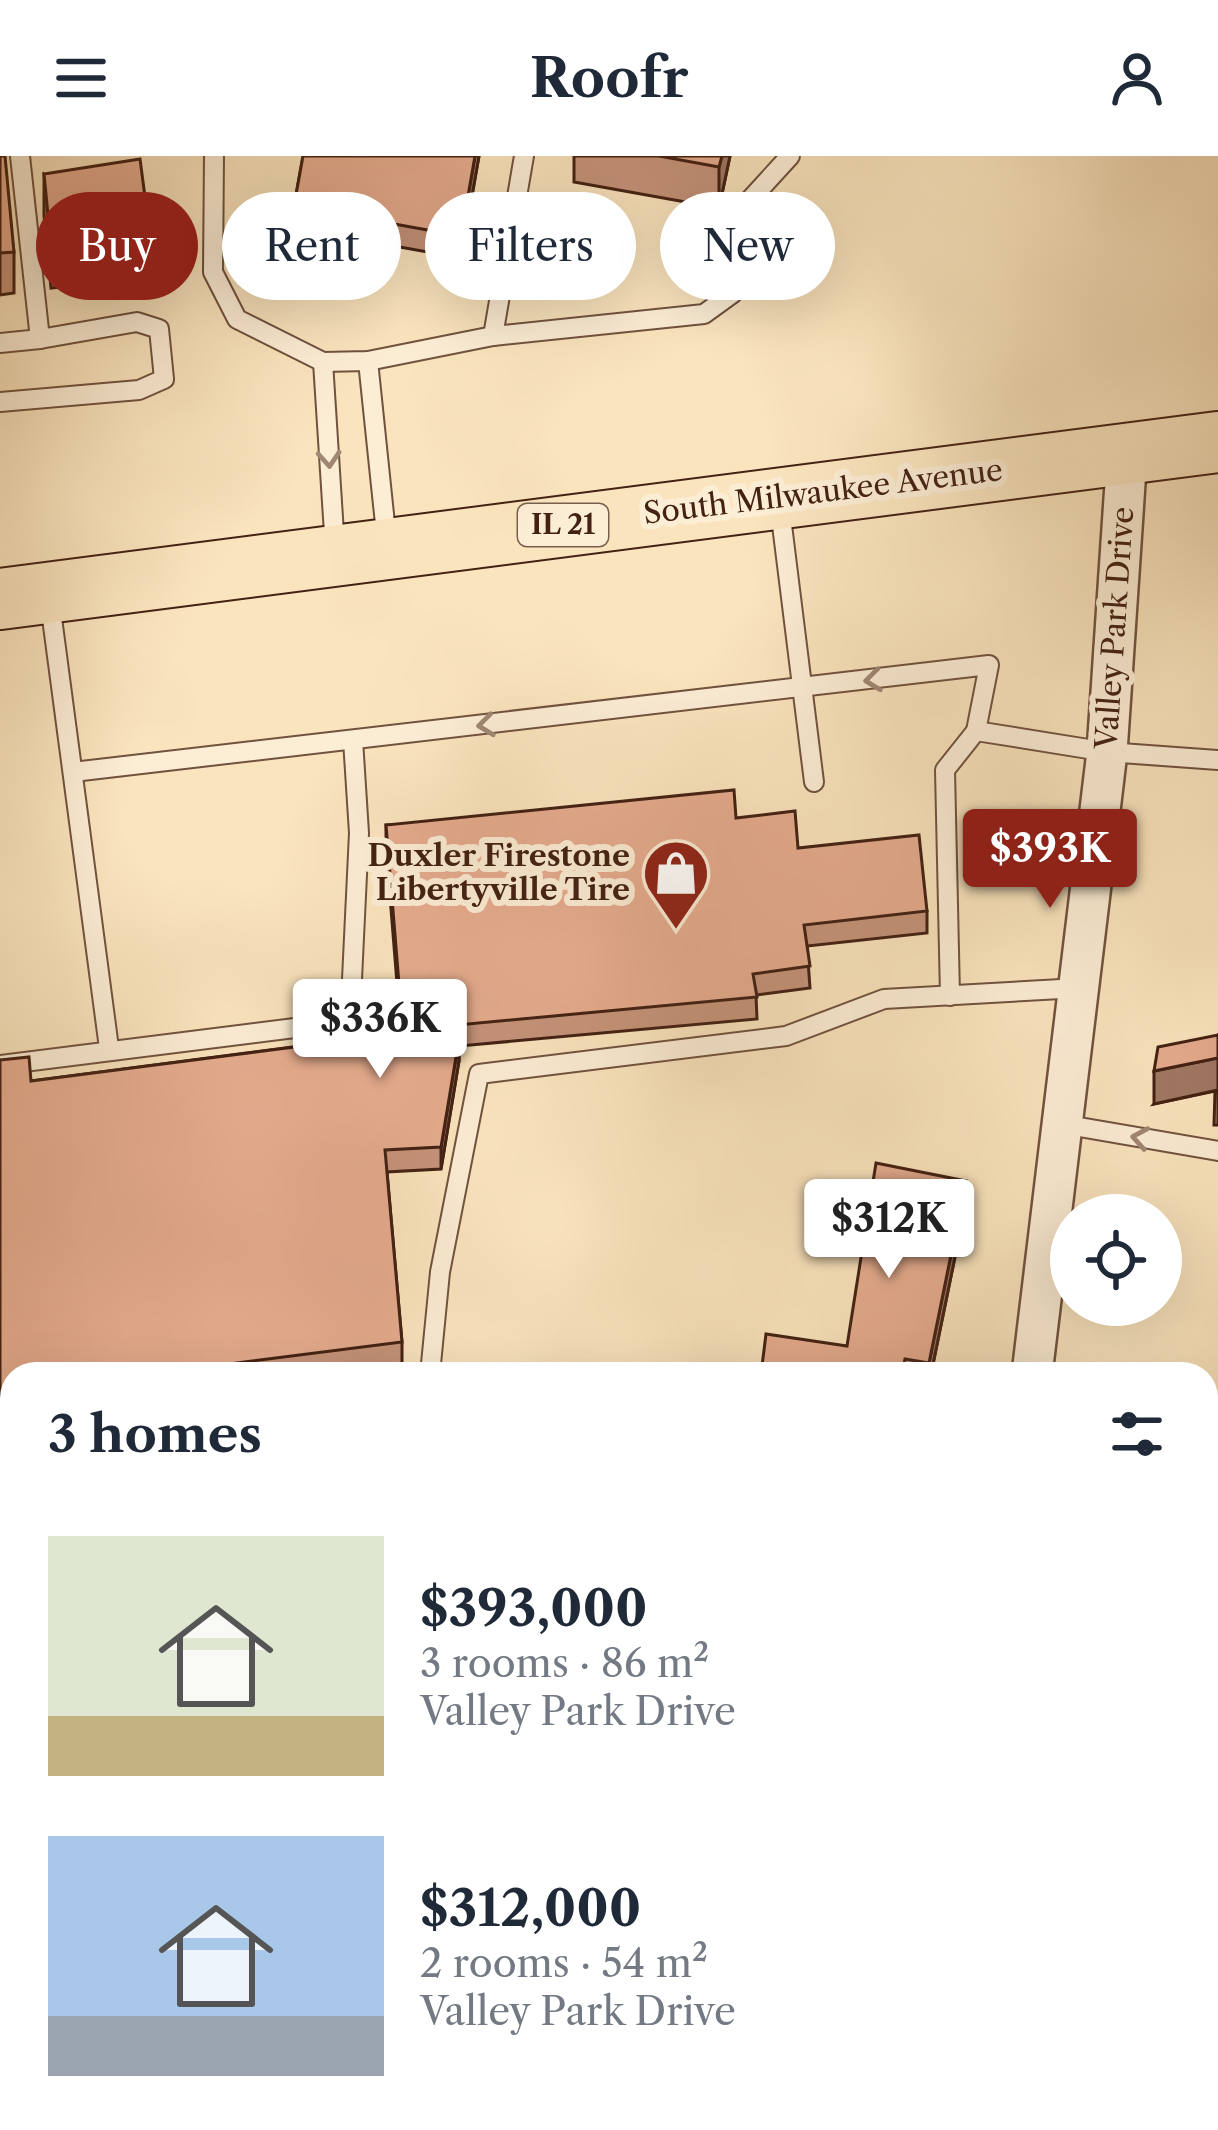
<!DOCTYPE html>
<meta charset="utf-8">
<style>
body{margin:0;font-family:"Libre Caslon Text",serif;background:#f6f6f7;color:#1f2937;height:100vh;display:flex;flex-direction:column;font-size:45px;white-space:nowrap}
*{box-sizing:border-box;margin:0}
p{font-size:39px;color:#747a83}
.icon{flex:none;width:66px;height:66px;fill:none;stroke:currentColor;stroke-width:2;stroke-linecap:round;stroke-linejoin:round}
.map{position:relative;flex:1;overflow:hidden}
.panel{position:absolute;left:0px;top:1206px;width:1218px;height:768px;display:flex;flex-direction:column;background:#fff;border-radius:36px 36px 0 0;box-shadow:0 12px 48px #0002}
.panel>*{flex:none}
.top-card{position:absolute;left:36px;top:36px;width:1146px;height:108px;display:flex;gap:24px}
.controls{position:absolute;left:1050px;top:1038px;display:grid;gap:24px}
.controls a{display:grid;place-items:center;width:132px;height:132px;border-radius:50%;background:#fff;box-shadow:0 12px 48px #0002;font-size:60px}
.price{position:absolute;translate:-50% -102px;padding:0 27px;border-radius:12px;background:#fff;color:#222;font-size:39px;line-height:78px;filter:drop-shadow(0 3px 6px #0008)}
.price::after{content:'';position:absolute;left:50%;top:72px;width:36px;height:27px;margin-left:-18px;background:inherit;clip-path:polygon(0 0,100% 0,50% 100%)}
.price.active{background:#8f2418;color:#fff}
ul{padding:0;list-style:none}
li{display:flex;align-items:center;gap:36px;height:300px;padding:0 48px}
li span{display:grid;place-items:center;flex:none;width:336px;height:240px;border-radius:0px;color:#555}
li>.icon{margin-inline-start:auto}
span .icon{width:144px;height:144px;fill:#fffc;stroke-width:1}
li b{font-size:51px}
h2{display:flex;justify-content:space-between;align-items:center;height:144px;padding:0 48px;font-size:51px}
.pill{padding:0 42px;border-radius:54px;background:#fff;box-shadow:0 12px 48px #0002;font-size:42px;line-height:108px}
.pill.active{background:#8f2418;color:#fff}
header{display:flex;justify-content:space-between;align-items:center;height:156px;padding:0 48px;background:#fff;font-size:54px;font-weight:700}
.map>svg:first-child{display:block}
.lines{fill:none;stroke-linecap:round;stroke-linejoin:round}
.lane-casing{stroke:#71523e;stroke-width:22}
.street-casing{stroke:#71523e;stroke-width:44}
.primary-casing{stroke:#432113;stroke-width:64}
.lane{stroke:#fcedd5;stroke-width:18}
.street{stroke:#fcedd5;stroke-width:39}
.primary{stroke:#fae4be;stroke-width:60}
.wall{fill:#c5937a;stroke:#432113;stroke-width:3}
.shaded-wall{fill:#a07863;stroke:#432113;stroke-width:3}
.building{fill:#e5ab8e;stroke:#432113;stroke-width:3}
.oneway{stroke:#a08774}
.labels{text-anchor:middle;stroke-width:12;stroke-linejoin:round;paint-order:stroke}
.shield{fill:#fcedd5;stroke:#7a5e4d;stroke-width:3}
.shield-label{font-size:27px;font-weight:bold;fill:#432113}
.street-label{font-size:30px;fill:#432113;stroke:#fcedd5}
.poi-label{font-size:30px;font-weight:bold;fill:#432113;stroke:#fcedd5;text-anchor:end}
</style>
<header><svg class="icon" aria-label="menu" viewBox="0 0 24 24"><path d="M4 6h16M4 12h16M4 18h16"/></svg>Roofr<svg class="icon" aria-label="person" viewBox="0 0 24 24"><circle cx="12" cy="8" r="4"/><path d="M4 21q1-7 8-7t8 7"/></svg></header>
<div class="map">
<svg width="1218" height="1974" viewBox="0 0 1218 1974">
<rect width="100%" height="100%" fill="#fae4be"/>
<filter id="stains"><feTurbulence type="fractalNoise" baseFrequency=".00167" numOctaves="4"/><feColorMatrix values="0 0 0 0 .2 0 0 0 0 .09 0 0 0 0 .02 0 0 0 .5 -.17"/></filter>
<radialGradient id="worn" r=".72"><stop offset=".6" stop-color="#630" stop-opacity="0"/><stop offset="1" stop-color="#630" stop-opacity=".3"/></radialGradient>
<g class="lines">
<g class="lane-casing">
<g id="lane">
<path d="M214 0 213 116 237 163 323 206 368 205 493 180 524 0"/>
<path d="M493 180 704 158 733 137 749 45 790 0"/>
<path d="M0 187 40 183 20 0"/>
<path d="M368 205 387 387"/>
<path d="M323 206 335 393"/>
<path d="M0 246 139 234 164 223 159 173 137 166 40 183"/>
<path d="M780 353 814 626"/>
<path d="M50 447 109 892"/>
<path d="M73 616 989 509 976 575 1107 596 1218 604"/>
<path d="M950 840 945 614 976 575"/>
<path d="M0 909 350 865 359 677 353 584"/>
<path d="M1062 968 1218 995"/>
<path d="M430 1218 440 1116 479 918 786 880 884 843 1079 832"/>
<path d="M0 1288 12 1289"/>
</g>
</g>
<g class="street-casing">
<g id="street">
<path d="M1032 1218 1107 596 1127 298"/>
<path d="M1206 1290 1218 1292"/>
<path d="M1206 1813 1218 1815"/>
<path d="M273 1962 282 1974"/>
<path d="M48 1974 58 1962"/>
<path d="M914 1974 916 1962"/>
</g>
</g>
<g class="primary-casing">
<path id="primary" d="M0 443 1218 286"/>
</g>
<use href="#lane" class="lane"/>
<use href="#street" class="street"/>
<use href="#primary" class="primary"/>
</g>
<g class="wall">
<path d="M0 0 14 96V137L0 139Z"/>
<path d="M303 0H479L461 102 294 72V50Z"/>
<path d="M574 0H730L719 52 574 26Z"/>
<path d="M44 18 150 79V121L51 132 44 59Z"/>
<path d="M736 662 927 755V777L807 790 810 832 756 839 757 863 459 890V905L441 1013 387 1016 402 1186V1208L323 1218H12V1258L0 1259V904L31 925 401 877 386 691V669Z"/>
<path d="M1218 879V969H1214L1215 935 1154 948Z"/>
<path d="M966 1047 931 1218H761L847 1190Z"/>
</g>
<g class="shaded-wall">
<path d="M475 0H479L461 102V80Z"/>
<path d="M722 0H730L719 52V11Z"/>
<path d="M459 883V905L441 1013V991Z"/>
<path d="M1218 902V934L1154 948V915Z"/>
<path d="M966 1025V1047L931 1218H929V1207Z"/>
</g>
<g class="building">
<path d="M0 0H5L14 96 0 97Z"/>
<path d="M303 0H475L461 80 294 50Z"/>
<path d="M659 0H722L719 11Z"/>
<path d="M140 3 150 79 51 90 44 18Z"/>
<path d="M734 634 736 662 795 655 798 692 919 679 927 755 804 769 810 810 753 818 757 841 436 871 438 886 459 883 441 991 385 994 402 1186 205 1211V1218H12V1236L0 1237V904L29 901 31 925 403 877 386 669Z"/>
<path d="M1218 879V902L1154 915 1158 891Z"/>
<path d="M876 1007 966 1025 929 1207 905 1203 902 1218H761L766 1178 847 1190Z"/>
</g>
<defs><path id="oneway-chevron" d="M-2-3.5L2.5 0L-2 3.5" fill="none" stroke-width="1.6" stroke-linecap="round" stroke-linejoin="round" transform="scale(3)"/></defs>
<g class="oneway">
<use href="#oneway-chevron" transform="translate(329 303) rotate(86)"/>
<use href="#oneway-chevron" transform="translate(873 524) rotate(173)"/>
<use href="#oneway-chevron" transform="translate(486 569) rotate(173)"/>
<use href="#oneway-chevron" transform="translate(1140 982) rotate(-170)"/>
</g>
<defs>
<g id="shop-pin" transform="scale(3.45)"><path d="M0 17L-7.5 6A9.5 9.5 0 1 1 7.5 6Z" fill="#8f2418" stroke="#fcedd5"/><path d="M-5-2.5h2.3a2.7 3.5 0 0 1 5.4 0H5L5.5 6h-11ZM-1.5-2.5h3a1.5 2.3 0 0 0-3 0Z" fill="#fff"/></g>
</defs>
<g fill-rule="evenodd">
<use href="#shop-pin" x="676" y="717"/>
</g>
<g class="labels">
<rect class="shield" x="518" y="348" width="90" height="42" rx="9"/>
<g class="shield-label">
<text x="563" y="378">IL 21</text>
</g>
<g class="street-label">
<text transform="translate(823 336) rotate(-7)" y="10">South Milwaukee Avenue</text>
<text transform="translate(1115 472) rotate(-86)" y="10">Valley Park Drive</text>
</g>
<g class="poi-label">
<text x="630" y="710">Duxler Firestone<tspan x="630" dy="34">Libertyville Tire</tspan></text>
</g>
</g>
<rect width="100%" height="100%" filter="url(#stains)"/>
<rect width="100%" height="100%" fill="url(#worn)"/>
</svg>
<div class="controls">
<a><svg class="icon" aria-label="locate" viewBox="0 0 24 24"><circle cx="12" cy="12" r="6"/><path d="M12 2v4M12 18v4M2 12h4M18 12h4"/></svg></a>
</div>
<b class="price active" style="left:1050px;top:755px">$393K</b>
<b class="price" style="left:380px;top:925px">$336K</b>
<b class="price" style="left:889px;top:1125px">$312K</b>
<div class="top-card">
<a class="pill active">Buy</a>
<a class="pill">Rent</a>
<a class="pill">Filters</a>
<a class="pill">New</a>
</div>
<section class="panel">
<h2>3 homes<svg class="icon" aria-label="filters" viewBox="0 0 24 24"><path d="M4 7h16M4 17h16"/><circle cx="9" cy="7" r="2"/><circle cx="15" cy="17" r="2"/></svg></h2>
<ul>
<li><span style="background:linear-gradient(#dfe7d0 75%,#c2b280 0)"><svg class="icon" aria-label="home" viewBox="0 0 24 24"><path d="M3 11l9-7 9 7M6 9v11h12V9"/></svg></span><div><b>$393,000</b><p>3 rooms · 86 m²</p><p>Valley Park Drive</p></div></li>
<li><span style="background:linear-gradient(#a9c7e8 75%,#9aa5b1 0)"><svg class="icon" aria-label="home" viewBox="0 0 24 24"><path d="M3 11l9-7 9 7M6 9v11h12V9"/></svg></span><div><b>$312,000</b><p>2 rooms · 54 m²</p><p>Valley Park Drive</p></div></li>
</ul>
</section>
</div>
